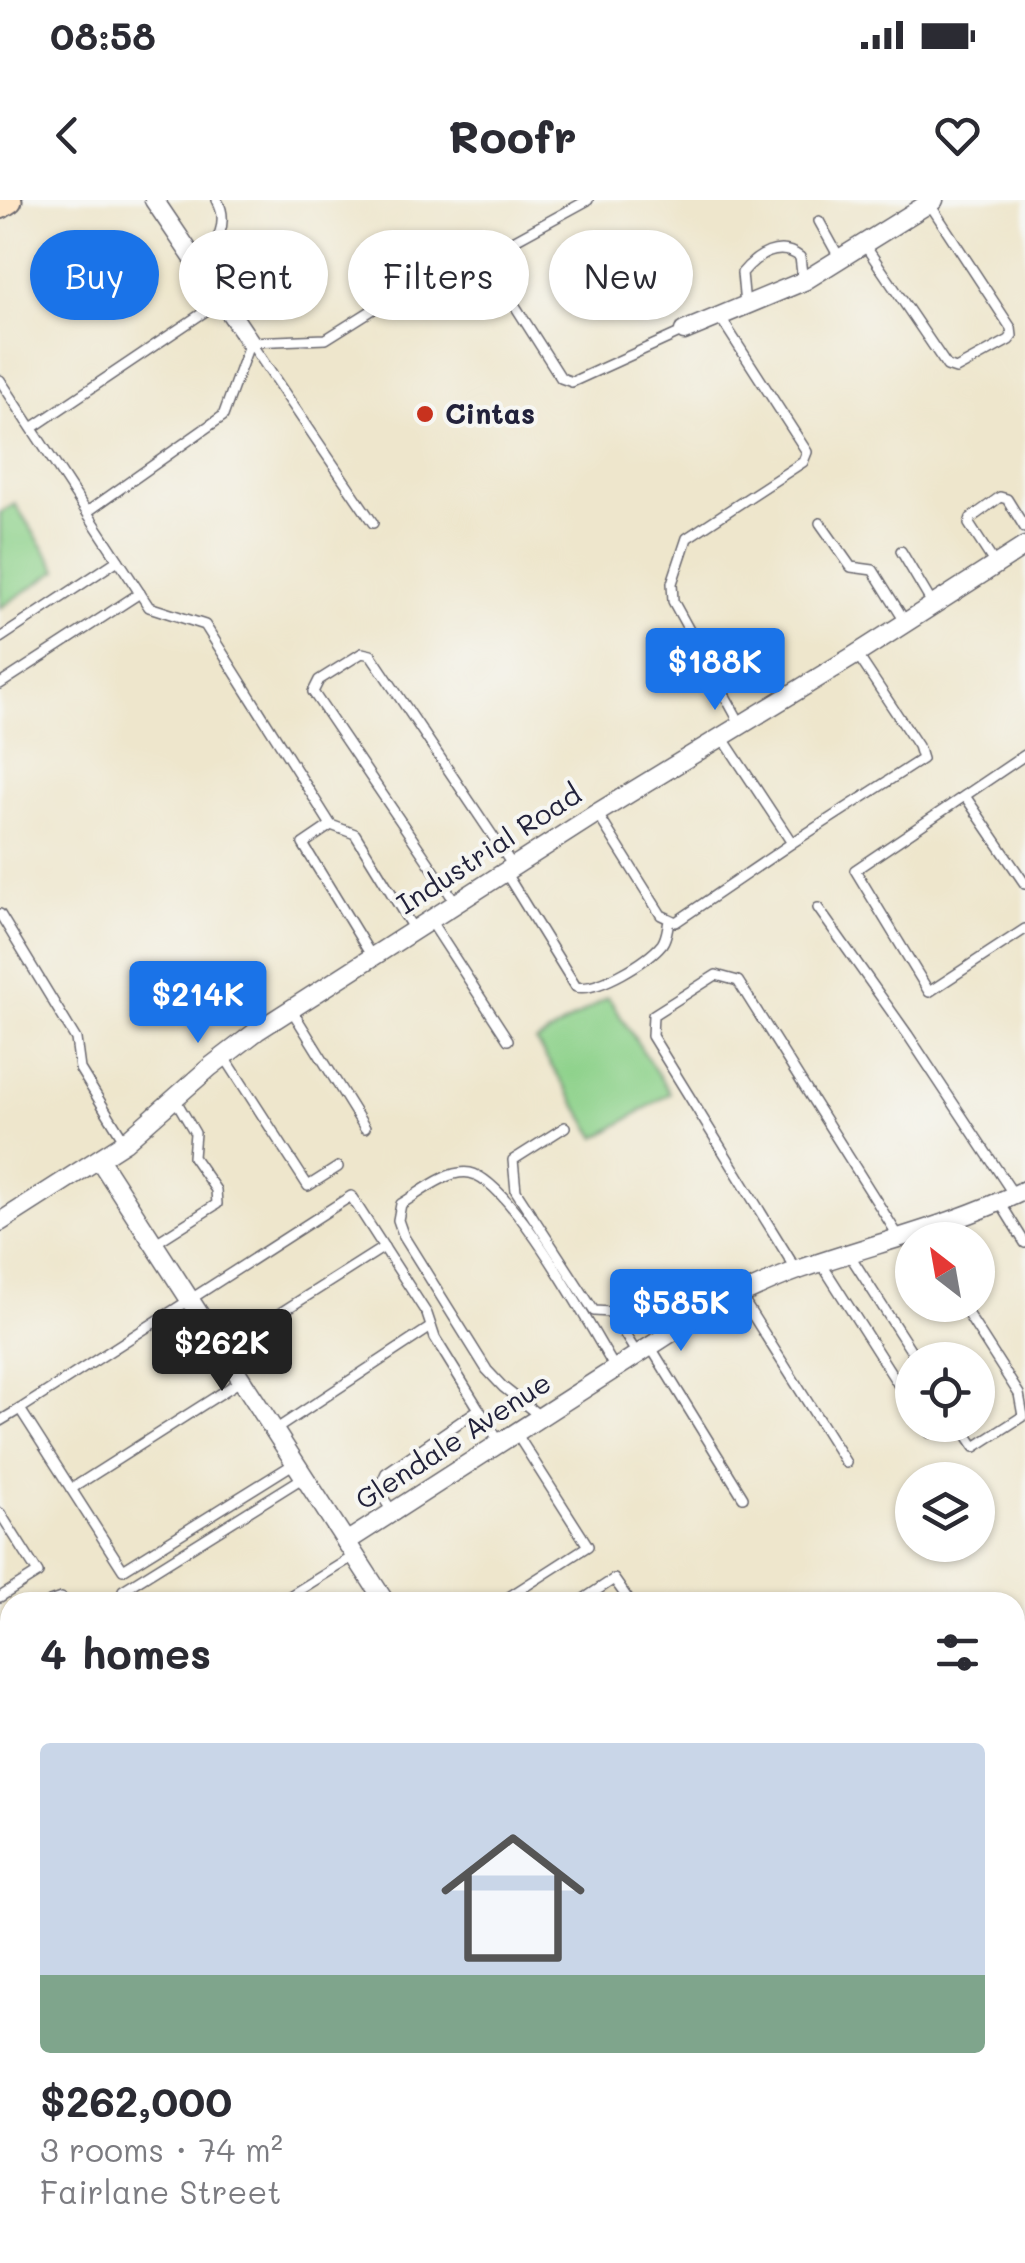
<!DOCTYPE html>
<meta charset="utf-8">
<style>
body{margin:0;font-family:Mali,sans-serif;background:#f2f2f3;color:#2b2b33;height:100vh;display:flex;flex-direction:column;font-size:38px;white-space:nowrap}
*{box-sizing:border-box;margin:0}
p{font-size:32px;color:#7c7c81}
.icon{flex:none;width:55px;height:55px;fill:none;stroke:currentColor;stroke-width:2;stroke-linecap:round;stroke-linejoin:round}
.map{position:relative;flex:1;overflow:hidden}
.panel{position:absolute;left:0px;top:1392px;width:1025px;height:672px;display:flex;flex-direction:column;background:#fff;border-radius:30px 30px 0 0;box-shadow:0 2px 8px #0004}
.panel>*{flex:none}
.hud{position:absolute;left:30px;top:30px;width:965px;height:90px;display:flex;gap:20px}
.needle{width:65px;rotate:329deg}
.buttons{position:absolute;left:895px;top:1022px;display:grid;gap:20px}
.buttons a{display:grid;place-items:center;width:100px;height:100px;border-radius:50%;background:#fff;box-shadow:0 2px 8px #0004;font-size:50px}
.price{position:absolute;translate:-50% -85px;padding:0 22px;border-radius:10px;background:#1a73e8;color:#fff;font-size:32px;line-height:65px;filter:drop-shadow(0 2px 5px #0008)}
.price::after{content:'';position:absolute;left:50%;top:60px;width:30px;height:22px;margin-left:-15px;background:inherit;clip-path:polygon(0 0,100% 0,50% 100%)}
.price.selected{background:#222;color:#fff}
ul{padding:0;list-style:none}
li{display:grid;align-content:center;gap:20px;height:530px;padding:0 40px}
li+li{border-top:2px solid #e1e1e2}
li span{display:grid;place-items:center;height:310px;border-radius:10px;color:#555}
li>.icon{margin-inline-start:auto}
span .icon{width:180px;height:180px;fill:#fffc;stroke-width:1}
li b{font-size:42px}
h2{display:flex;justify-content:space-between;align-items:center;height:120px;padding:0 40px;font-size:42px}
.pill{padding:0 35px;border-radius:45px;background:#fff;box-shadow:0 2px 8px #0004;font-size:35px;line-height:90px}
.pill.selected{background:#1a73e8;color:#fff}
.status{display:flex;justify-content:space-between;align-items:center;height:70px;padding:0 50px;background:#fff;direction:ltr}
.status svg{height:28px;fill:currentColor}
header{display:flex;justify-content:space-between;align-items:center;height:130px;padding:0 40px;background:#fff;font-size:45px;font-weight:700}
.map>svg:first-child{display:block}
.green{fill:#8ed28b;stroke:#587a63;stroke-width:2.5}
.lines{fill:none;stroke-linecap:round;stroke-linejoin:round}
.lane-casing{stroke:#69676e;stroke-width:12}
.street-casing{stroke:#69676e;stroke-width:21}
.secondary-casing{stroke:#69676e;stroke-width:29}
.lane{stroke:#fff;stroke-width:9}
.street{stroke:#fff;stroke-width:18}
.secondary{stroke:#fee5c5;stroke-width:25}
.rail{stroke:#22223b;stroke-width:5}
.poi-dot{fill:#c8321e;stroke:#f6f6f2;stroke-width:4}
.labels{text-anchor:middle;stroke-width:8;stroke-linejoin:round;paint-order:stroke}
.poi-label{font-size:28px;font-weight:bold;fill:#22223b;stroke:#f6f6f2;text-anchor:start}
.street-label{font-size:28px;fill:#22223b;stroke:#f6f6f2}
</style>
<div class="status"><b>08:58</b><svg viewBox="0 0 49 12"><path d="M0 12V9h3v3zM5 12V6h3v6zM10 12V3h3v9zM15 12V0h3v12zM26 1h20v11H26zM47 4h2v5h-2z"/></svg></div>
<header><svg class="icon" aria-label="back" viewBox="0 0 24 24"><path d="M15 5l-7 7 7 7"/></svg>Roofr<svg class="icon" aria-label="heart" viewBox="0 0 24 24"><path d="M12 20l-8-8c-3-5 5-10 8-4 3-6 11-1 8 4z"/></svg></header>
<div class="map">
<svg width="1025" height="2063" viewBox="0 0 1025 2063">
<rect width="100%" height="100%" fill="#f6f6f2"/>
<filter id="ink" filterUnits="userSpaceOnUse"><feTurbulence type="fractalNoise" baseFrequency=".01" numOctaves="2"/><feDisplacementMap in="SourceGraphic" scale="20" xChannelSelector="R" yChannelSelector="G"/><feConvolveMatrix kernelMatrix="1 2 1 2 8 2 1 2 1" color-interpolation-filters="sRGB"/></filter>
<filter id="wash" filterUnits="userSpaceOnUse"><feTurbulence type="fractalNoise" baseFrequency=".0048" numOctaves="4" result="noise"/><feDisplacementMap in="SourceGraphic" scale="40" xChannelSelector="R" yChannelSelector="G"/><feGaussianBlur stdDeviation="2.25" result="paint"/><feColorMatrix in="noise" values="0 0 0 0 0 0 0 0 0 0 0 0 0 0 0 0 0 1.4 0 .05"/><feComposite in="paint" operator="in"/></filter>
<g filter="url(#wash)">
<rect width="100%" height="100%" fill="#eee6cc"/>
<g class="green">
<path d="M15 304 58 370 0 408V313Z"/>
<path d="M608 797 670 893 597 938 536 842Z"/>
</g>
</g>
<g filter="url(#ink)">
<g class="lines">
<g class="lane-casing">
<g id="lane">
<path d="M588 0 484 57 561 178 572 182 684 131"/>
<path d="M819 21 840 59"/>
<path d="M864 44 947 166 956 169 1009 140 1012 136 1011 128 929 3"/>
<path d="M200 68C214 47 231 24 217 0"/>
<path d="M745 105 742 73C757 55 779 41 800 57L803 82"/>
<path d="M720 117 807 252 803 262 687 338 672 383 673 401 741 525"/>
<path d="M250 142 326 139 455 58 484 57"/>
<path d="M250 142 373 323"/>
<path d="M0 180 149 407 205 425 331 625 355 634 414 730"/>
<path d="M32 228 222 100"/>
<path d="M87 312 223 216 250 142"/>
<path d="M820 323 851 367 873 370 906 423"/>
<path d="M901 351 933 405"/>
<path d="M995 364 969 324 971 318 1000 297 1007 299 1025 328"/>
<path d="M0 438 118 360"/>
<path d="M0 484 140 393"/>
<path d="M722 537 792 643 922 559 918 546 857 454"/>
<path d="M1025 555 855 670 929 792 1025 729"/>
<path d="M965 596 1025 684"/>
<path d="M597 613 661 715 676 722 792 643"/>
<path d="M331 625 303 644 372 757"/>
<path d="M505 672 576 787C598 792 648 761 662 744 667 737 667 729 669 721"/>
<path d="M456 703 313 492 319 480 362 453 371 455 513 666"/>
<path d="M818 708 908 835 1014 995"/>
<path d="M0 714 76 839 80 869 125 942"/>
<path d="M430 720 508 840"/>
<path d="M291 809 365 928"/>
<path d="M224 856 308 986 338 967"/>
<path d="M565 927 513 960 516 991 594 1111 611 1112 637 1154"/>
<path d="M999 1001 1025 1043"/>
<path d="M154 1044 217 1004 216 990 193 957 195 933 175 899"/>
<path d="M849 1054 917 1160"/>
<path d="M821 1063 912 1206"/>
<path d="M797 1071 652 836 653 815 716 775 738 781 899 1037"/>
<path d="M740 1095 846 1263"/>
<path d="M650 1146 743 1297"/>
<path d="M222 1150 384 1047"/>
<path d="M541 1217 503 1187 487 1170 404 1037 398 1020 401 1004C420 993 447 969 470 973 512 981 591 1129 615 1168"/>
<path d="M0 1221 20 1209"/>
<path d="M925 1225 930 1233"/>
<path d="M960 1225 975 1247 1023 1216 1019 1194 962 1105"/>
<path d="M275 1230 431 1127"/>
<path d="M295 1263 123 1370 20 1209 351 996 427 1114 435 1138 500 1243"/>
<path d="M71 1289 242 1180"/>
<path d="M392 1311 378 1290 386 1273 479 1209"/>
<path d="M0 1313 38 1373 0 1397"/>
<path d="M50 1402 61 1398 68 1402"/>
<path d="M131 1402 123 1390 304 1277"/>
<path d="M280 1402 354 1356"/>
<path d="M501 1402 588 1346 516 1233"/>
<path d="M579 1402 614 1379 630 1402"/>
<path d="M965 1402H990"/>
<path d="M1015 1433 1025 1450"/>
<path d="M0 1435 10 1428"/>
<path d="M0 1554 10 1548"/>
<path d="M0 1654 10 1648"/>
<path d="M0 1804 6 1800"/>
<path d="M0 1989 10 2005"/>
<path d="M41 2055 45 2060"/>
</g>
</g>
<g class="street-casing">
<g id="street">
<path d="M154 0 250 142"/>
<path d="M684 131 804 81 934 0"/>
<path d="M99 959 385 1402"/>
<path d="M0 1022 125 942 210 867 257 831 597 613 852 457 1025 346"/>
<path d="M346 1342 677 1129C717 1106 757 1085 801 1069 876 1043 954 1025 1025 990"/>
<path d="M0 1708 10 1723"/>
<path d="M1015 1778 1025 1776"/>
<path d="M0 1842 10 1836"/>
<path d="M563 2063 575 2055"/>
</g>
</g>
<g class="secondary-casing">
<path id="secondary" d="M0 6 9 0"/>
</g>
<use href="#lane" class="lane"/>
<use href="#street" class="street"/>
<use href="#secondary" class="secondary"/>
<g class="rail">
<path d="M1015 1528 1025 1522"/>
<path d="M151 2063 163 2055"/>
</g>
</g>
</g>
<circle class="poi-dot" cx="425" cy="214" r="10"/>
<g class="labels">
<g class="poi-label">
<text x="445" y="224">Cintas</text>
</g>
<g class="street-label">
<text transform="translate(489 649) rotate(-33)" y="10">Industrial Road</text>
<text transform="translate(453 1241) rotate(-33)" y="10">Glendale Avenue</text>
</g>
</g>
</svg>
<div class="buttons">
<a><svg class="needle" viewBox="-14 -14 28 28"><path d="M0-13l5 13h-10z" fill="#e53935"/><path d="M0 13l5-13h-10z" fill="#7c7c81"/></svg></a>
<a><svg class="icon" aria-label="locate" viewBox="0 0 24 24"><circle cx="12" cy="12" r="6"/><path d="M12 2v4M12 18v4M2 12h4M18 12h4"/></svg></a>
<a><svg class="icon" aria-label="layers" viewBox="0 0 24 24"><path d="M12 4l9 5-9 5-9-5zM3 14l9 5 9-5"/></svg></a>
</div>
<b class="price" style="left:715px;top:513px">$188K</b>
<b class="price" style="left:198px;top:846px">$214K</b>
<b class="price" style="left:681px;top:1154px">$585K</b>
<b class="price selected" style="left:222px;top:1194px">$262K</b>
<div class="hud">
<a class="pill selected">Buy</a>
<a class="pill">Rent</a>
<a class="pill">Filters</a>
<a class="pill">New</a>
</div>
<section class="panel">
<h2>4 homes<svg class="icon" aria-label="filters" viewBox="0 0 24 24"><path d="M4 7h16M4 17h16"/><circle cx="9" cy="7" r="2"/><circle cx="15" cy="17" r="2"/></svg></h2>
<ul>
<li><span style="background:linear-gradient(#c9d6e8 75%,#7fa58c 0)"><svg class="icon" aria-label="home" viewBox="0 0 24 24"><path d="M3 11l9-7 9 7M6 9v11h12V9"/></svg></span><div><b>$262,000</b><p>3 rooms · 74 m²</p><p>Fairlane Street</p></div></li>
</ul>
</section>
</div>
